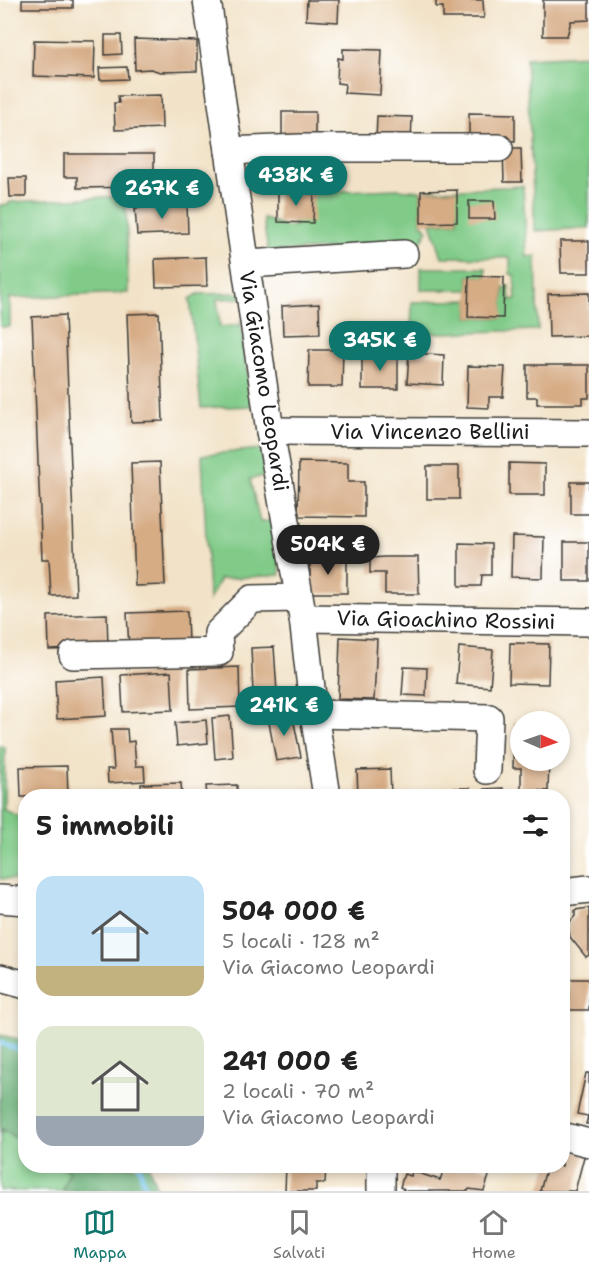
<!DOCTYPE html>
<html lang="it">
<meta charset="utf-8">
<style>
body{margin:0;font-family:"Shantell Sans",sans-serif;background:#f2f2f2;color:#222;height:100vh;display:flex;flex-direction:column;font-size:22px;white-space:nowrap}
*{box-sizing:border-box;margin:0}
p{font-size:20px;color:#767676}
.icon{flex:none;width:33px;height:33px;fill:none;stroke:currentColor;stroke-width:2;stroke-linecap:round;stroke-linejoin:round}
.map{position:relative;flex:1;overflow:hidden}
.drawer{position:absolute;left:18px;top:789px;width:552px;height:384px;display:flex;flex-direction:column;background:#fff;border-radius:24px;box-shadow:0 3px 9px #0003}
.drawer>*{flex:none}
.needle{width:39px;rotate:92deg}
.controls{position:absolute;left:510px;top:711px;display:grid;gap:12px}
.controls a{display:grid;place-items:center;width:60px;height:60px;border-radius:50%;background:#fff;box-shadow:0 3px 9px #0003;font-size:30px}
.price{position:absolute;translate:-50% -51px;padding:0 14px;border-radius:21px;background:#0f766e;color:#fff;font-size:20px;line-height:39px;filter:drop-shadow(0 2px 3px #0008)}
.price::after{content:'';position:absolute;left:50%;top:36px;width:18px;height:14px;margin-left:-9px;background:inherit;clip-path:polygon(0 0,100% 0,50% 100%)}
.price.current{background:#222;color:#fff}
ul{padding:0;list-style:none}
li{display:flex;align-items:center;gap:18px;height:150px;padding:0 18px}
li span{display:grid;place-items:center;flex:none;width:168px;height:120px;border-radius:18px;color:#555}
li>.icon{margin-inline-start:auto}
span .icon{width:72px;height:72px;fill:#fffc;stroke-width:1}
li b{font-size:26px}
h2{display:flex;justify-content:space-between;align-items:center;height:72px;padding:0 18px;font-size:26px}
.tabs{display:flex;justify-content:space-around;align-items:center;height:84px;border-top:2px solid #e0e0e0;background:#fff;font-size:16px;color:#767676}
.tabs a{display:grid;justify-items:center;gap:3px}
.tabs .current{color:#0f766e}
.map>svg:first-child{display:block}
.green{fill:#80cb88;stroke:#4e7452;stroke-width:1.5}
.forest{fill:#68af74;stroke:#426648;stroke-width:1.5}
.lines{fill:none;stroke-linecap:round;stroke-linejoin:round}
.stream{stroke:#6fc2eb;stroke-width:5}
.building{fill:#d6ac85}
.minor-casing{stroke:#3c3a36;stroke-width:30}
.minor{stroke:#fff;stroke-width:27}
.labels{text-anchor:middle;stroke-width:5;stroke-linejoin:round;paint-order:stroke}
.street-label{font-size:21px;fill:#1c1c1c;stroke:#fff}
</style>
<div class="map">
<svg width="589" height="1191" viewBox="0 0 589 1191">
<rect width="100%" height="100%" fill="#fff"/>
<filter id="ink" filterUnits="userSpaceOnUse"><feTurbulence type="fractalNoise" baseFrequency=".0167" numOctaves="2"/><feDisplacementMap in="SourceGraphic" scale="12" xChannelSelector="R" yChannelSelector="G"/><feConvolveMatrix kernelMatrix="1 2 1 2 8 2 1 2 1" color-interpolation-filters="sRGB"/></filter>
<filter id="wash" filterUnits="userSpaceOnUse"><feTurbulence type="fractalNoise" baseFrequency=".008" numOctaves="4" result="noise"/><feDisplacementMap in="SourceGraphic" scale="24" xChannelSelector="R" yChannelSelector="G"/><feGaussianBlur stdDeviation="1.35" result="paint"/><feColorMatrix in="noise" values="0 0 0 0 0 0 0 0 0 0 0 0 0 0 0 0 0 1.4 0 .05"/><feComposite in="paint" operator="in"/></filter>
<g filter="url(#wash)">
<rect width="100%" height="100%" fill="#f2e3c8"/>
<g class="green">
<path d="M589 55V228L535 231 526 58Z"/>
<path d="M523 186 527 257 536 256 538 330 411 334 412 302 469 300 468 317 502 318 504 287 509 286 510 300 516 299 514 275 510 274V258L442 257 431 223 457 222 456 190 421 191V223L428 230 421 242 401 245 268 252 263 218 287 227 296 226 292 222 314 192 398 189 421 191Z"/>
<path d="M126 196 128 293 10 298V327H0V205L9 204 10 202Z"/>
<path d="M421 268H486V277L469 276V290H421Z"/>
<path d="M241 293 242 298 217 299 220 327 240 325V320L252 406 201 408 190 299 198 294Z"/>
<path d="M260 449 267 476 250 479 260 522 275 520 280 575 220 579 209 600 202 455Z"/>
<path d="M0 746 5 747 4 809 25 819V880L0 879Z"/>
<path d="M2 1129 25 1144 26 1166H60L69 1172 62 1191H0V1136Z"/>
</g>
<g class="forest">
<path d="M0 1035 25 1040V1144L2 1129 0 1136Z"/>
<path d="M60 1166H149L158 1191H62L69 1172Z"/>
</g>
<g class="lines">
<g class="stream">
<path d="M0 1043 26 1052"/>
<path d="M139 1166 146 1191"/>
</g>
</g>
<g id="blocks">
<g class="building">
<rect x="22" y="0" width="51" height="8"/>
<path d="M307 0H339L338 22 306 20Z"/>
<path d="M436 0H483L484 18H443V7H436Z"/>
<path d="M543 0H589V20L571 21 567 36H543Z"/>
<path d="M105 35H121L122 54 105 55Z"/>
<path d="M134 39 197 41V71L160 72 151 69 135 70Z"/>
<path d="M34 40 95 41 94 78 33 76Z"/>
<path d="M343 49 382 50 380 95 344 93 345 84 337 83 338 58 343 59Z"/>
<path d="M127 67 128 79 100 80 99 68Z"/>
<path d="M161 95 162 128 115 130 114 103H119L118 96Z"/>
<rect x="282" y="112" width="33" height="34"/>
<path d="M469 113 515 114V141L469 140Z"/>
<path d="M377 116 412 117 411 142 376 141Z"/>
<path d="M503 148H521L522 182H504Z"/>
<path d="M64 154H154V175H143V187L77 188V177H64Z"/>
<path d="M289 160H312V185H275V168L289 169Z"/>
<path d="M9 178H26V197H10Z"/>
<path d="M457 190V222L421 223V191Z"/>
<path d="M278 192H314L313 223 278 222Z"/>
<path d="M469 201H494L495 219H469Z"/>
<path d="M187 205 188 233 137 235 135 208Z"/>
<path d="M560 241H589V273H561Z"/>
<path d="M206 257 207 286 156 287 155 259Z"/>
<path d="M469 276 504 277 503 318 468 317Z"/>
<path d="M589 293V336L549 337 548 294Z"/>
<path d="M319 304 320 334 283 335 282 306Z"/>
<path d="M159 313 163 421 131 422 127 314Z"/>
<path d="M65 315 76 595 51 596 49 559H42L32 317Z"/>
<path d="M309 350H343L342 387H308Z"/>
<path d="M409 353 444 355 443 385 407 383Z"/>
<rect x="362" y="354" width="36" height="35"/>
<path d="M527 365H589V398H583V404H537V397H527Z"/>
<path d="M468 366 505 367 503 397H489V408L467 407Z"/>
<path d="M160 462 165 585 135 586 131 463Z"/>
<path d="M299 462 348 463V482H364V517L298 516Z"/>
<path d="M509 463 545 464V495H509Z"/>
<rect x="427" y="466" width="32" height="33"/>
<rect x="571" y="482" width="18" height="32"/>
<path d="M512 536 544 537 543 578 511 577Z"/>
<rect x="564" y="542" width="25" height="39"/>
<path d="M459 543 491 544V575H482L481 586H459Z"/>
<path d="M385 557H418L419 594H385V573H370V558Z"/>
<rect x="310" y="558" width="37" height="35"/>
<path d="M187 611 188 646 129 648 127 613Z"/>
<path d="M107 614 108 648 49 650 48 616Z"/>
<path d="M340 637 377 639 374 700 338 699Z"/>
<path d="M510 643 549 644 548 684 509 683Z"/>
<path d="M274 647 277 692 253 693 251 648Z"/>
<path d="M459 647 493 650 490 687 456 684Z"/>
<path d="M239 667 240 707 190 709 189 669Z"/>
<path d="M404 667 427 668 426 696 402 695Z"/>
<path d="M171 672 173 710 123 712 121 675Z"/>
<path d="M104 677 106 716 57 719 55 680Z"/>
<path d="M292 713 301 757 276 761 268 717Z"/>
<path d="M230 716 233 757 215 759 212 718Z"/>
<path d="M206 720 208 743 177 746 175 723Z"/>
<path d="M514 722 520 723V760H549L548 791 521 790V768H513Z"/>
<path d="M111 729H127L128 742 134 741 136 766H144L145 781 108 783 107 769H114Z"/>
<path d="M67 766 68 796 21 797 20 767Z"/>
<path d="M390 769 391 796H358L357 770Z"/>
<path d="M181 783 182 796H142L141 784Z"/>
<path d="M237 785V796H207L206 786Z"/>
<rect x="444" y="788" width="26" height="8"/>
<path d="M503 788V796H484V789Z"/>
<path d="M305 791 306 796H272V795Z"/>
<rect x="562" y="823" width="7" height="48"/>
<path d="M589 908V955L586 957 570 937 568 924 575 916V910Z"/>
<path d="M568 979H589V1010H569Z"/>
<path d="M586 1073H589V1124H586L588 1116 577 1114Z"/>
<path d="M562 1147 585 1153 575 1191H540L547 1166H562Z"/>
<path d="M286 1166H326L325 1183H316V1191H285Z"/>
<path d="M445 1166H478L491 1170 484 1191 469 1189 468 1191H402L404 1189 400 1187 404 1174 411 1176 412 1171 440 1180Z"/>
</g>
</g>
</g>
<g filter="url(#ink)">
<use href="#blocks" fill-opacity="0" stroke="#3c3a36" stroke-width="1.5"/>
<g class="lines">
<g class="minor-casing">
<g id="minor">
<path d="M207 0 270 431 303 618 314 714 327 796"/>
<path d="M229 151 300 148H499"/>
<path d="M247 264 404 254"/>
<path d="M270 431 589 433"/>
<path d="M303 618 589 622"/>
<path d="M73 655 219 652 218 633 252 599 298 598"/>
<path d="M314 714 489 718 487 770"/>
<path d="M562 892 589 889"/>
<path d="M0 899 26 901"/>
<path d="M0 978 26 985"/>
<path d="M562 1136 589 1143"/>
<path d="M381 1166V1191"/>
</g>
</g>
<use href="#minor" class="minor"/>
</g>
</g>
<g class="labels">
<g class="street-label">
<text transform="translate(264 381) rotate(81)" y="7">Via Giacomo Leopardi</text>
<text x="430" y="439">Via Vincenzo Bellini</text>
<text transform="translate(446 620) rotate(1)" y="7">Via Gioachino Rossini</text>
</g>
</g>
</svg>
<div class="controls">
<a><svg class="needle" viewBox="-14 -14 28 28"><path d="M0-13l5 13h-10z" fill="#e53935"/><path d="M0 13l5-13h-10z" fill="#767676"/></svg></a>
</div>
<b class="price" style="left:296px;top:207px">438K €</b>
<b class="price" style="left:162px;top:220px">267K €</b>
<b class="price" style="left:380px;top:372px">345K €</b>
<b class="price current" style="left:328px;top:576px">504K €</b>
<b class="price" style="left:284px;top:737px">241K €</b>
<section class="drawer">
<h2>5 immobili<svg class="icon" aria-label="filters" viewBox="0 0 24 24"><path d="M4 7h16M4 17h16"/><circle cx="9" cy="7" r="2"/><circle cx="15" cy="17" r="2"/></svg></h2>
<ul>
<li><span style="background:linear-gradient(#bfe0f5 75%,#c2b280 0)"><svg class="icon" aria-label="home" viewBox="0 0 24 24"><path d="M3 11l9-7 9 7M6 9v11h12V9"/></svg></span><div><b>504 000 €</b><p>5 locali · 128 m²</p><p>Via Giacomo Leopardi</p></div></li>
<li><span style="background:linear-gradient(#dfe7d0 75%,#9aa5b1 0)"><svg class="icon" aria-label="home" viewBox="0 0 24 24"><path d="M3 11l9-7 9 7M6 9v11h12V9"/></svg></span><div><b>241 000 €</b><p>2 locali · 70 m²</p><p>Via Giacomo Leopardi</p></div></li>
</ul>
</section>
</div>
<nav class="tabs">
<a class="current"><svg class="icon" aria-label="map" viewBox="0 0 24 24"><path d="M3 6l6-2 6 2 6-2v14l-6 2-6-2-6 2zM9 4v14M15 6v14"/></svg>Mappa</a>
<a><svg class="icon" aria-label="saved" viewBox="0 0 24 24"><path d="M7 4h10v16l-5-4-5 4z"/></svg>Salvati</a>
<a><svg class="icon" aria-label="home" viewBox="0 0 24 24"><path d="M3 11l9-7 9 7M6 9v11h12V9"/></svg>Home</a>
</nav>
